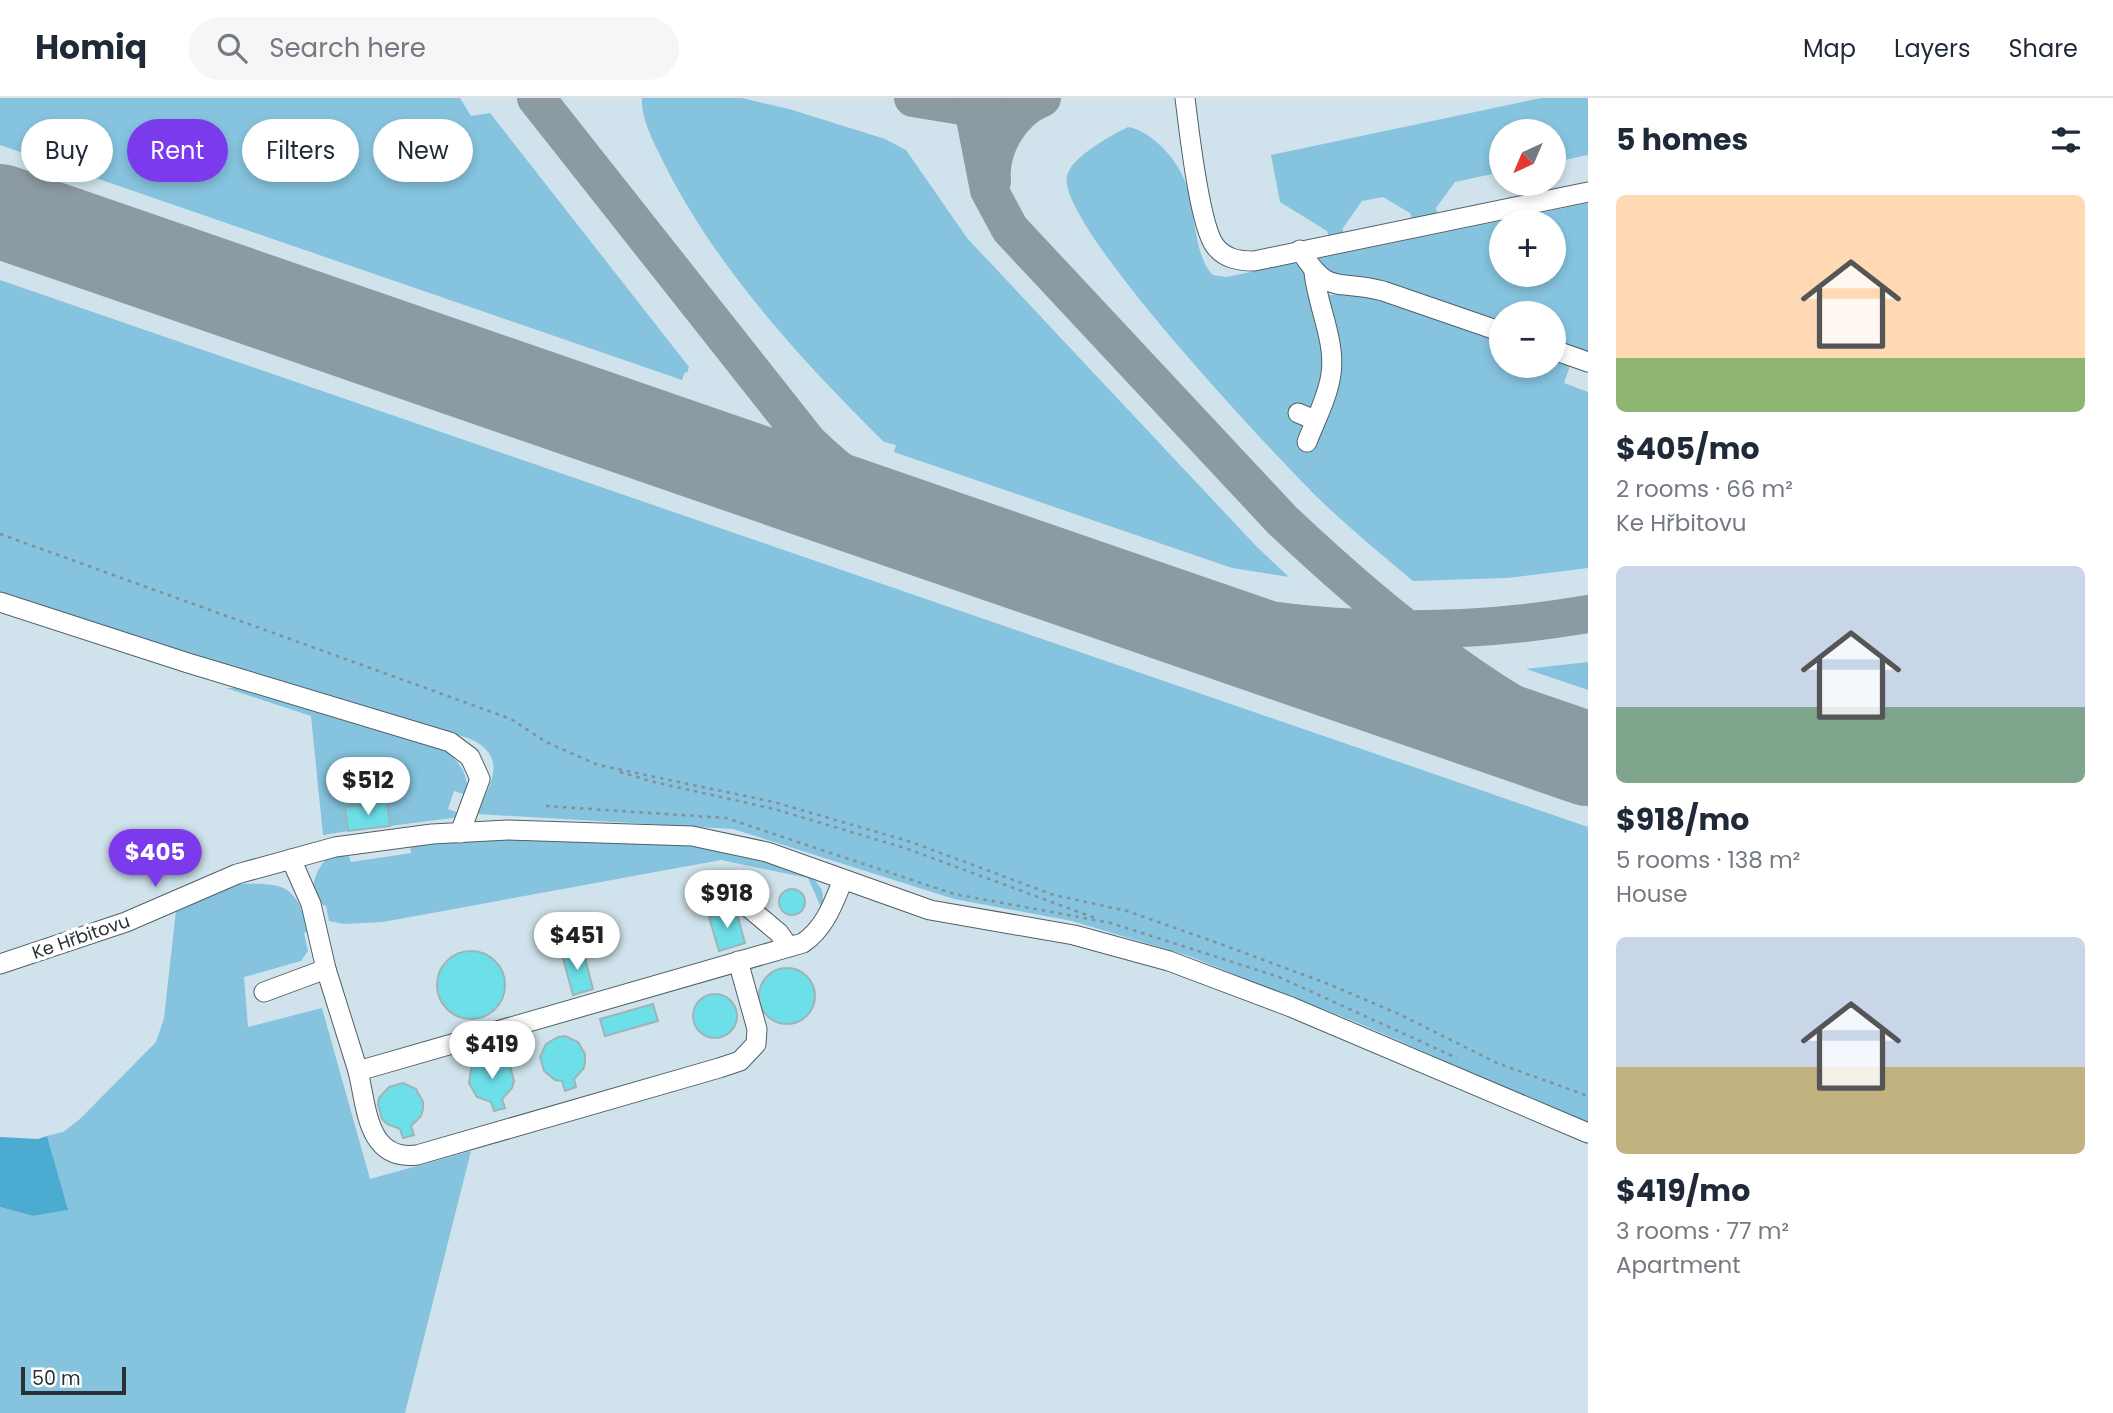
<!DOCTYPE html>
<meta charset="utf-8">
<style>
body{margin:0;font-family:Poppins,sans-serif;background:#f6f6f7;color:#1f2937;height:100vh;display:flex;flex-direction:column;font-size:26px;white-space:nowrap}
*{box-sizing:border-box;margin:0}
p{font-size:23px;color:#747a83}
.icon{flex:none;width:38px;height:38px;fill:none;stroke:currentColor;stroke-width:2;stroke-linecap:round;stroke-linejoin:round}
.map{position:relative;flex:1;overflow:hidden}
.panel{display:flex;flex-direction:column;background:#fff;width:525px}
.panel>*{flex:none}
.top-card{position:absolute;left:21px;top:21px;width:665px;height:63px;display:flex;gap:14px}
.needle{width:46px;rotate:224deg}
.buttons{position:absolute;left:1489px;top:21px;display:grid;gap:14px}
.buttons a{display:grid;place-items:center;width:77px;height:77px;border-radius:50%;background:#fff;box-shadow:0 4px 10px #0003;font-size:35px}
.scale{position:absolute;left:21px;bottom:18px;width:105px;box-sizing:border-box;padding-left:7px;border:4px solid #2a3134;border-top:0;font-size:19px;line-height:24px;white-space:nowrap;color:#2a3134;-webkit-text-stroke:5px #fff;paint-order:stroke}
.price{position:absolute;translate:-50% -60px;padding:0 16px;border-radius:24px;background:#fff;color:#222;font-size:23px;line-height:46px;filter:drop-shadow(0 2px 4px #0008)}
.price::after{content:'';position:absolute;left:50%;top:42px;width:21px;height:16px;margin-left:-10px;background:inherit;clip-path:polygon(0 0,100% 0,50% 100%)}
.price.current{background:#7c3aed;color:#fff}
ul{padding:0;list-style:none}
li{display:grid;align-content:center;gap:14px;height:371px;padding:0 28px}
li span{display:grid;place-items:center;height:217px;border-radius:10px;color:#555}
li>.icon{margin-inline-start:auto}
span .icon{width:126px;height:126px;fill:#fffc;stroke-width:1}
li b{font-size:30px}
h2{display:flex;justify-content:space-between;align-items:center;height:84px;padding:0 28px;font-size:30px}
.pill{padding:0 24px;border-radius:32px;background:#fff;box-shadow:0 4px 10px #0003;font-size:24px;line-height:63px}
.pill.current{background:#7c3aed;color:#fff}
header{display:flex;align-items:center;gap:42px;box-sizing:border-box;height:98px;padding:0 35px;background:#fff;border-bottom:2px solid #e0e1e3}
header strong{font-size:33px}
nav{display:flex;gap:38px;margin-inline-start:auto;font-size:24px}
.search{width:490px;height:63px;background:#f6f6f7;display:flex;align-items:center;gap:18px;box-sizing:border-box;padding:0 24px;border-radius:38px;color:#747a83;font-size:26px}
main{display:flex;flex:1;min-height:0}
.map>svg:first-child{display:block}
.green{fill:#85c3de;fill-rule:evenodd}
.forest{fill:#4babd1}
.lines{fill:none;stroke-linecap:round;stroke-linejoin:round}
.taxiway{stroke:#8c9aa1;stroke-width:38}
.runway{stroke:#8c9aa1;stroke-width:94}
.building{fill:#6cdfe8;stroke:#9fb4b6;stroke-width:2}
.minor-casing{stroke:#4f6067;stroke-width:21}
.path{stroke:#839197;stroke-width:2.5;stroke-dasharray:3.5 5;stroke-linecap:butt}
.minor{stroke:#fff;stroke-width:19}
.labels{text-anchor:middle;stroke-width:7;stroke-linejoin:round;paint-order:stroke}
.street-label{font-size:18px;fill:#2a3134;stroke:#fff}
</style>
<header>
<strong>Homiq</strong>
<div class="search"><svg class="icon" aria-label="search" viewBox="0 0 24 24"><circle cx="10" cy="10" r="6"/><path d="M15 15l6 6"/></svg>Search here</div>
<nav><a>Map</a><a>Layers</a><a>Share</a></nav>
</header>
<main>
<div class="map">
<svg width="1588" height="1315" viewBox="0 0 1588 1315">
<rect width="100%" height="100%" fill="#d0e3ec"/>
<g class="green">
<path d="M0 0H460L471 18 490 15 689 269 687 275 685 274 682 282 0 47Z"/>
<path d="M642 0H742L789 11 885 41 906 52 967 140 1256 448 1289 479 1232 470 894 354 896 347 884 344C800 261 710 163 659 55 651 39 641 19 642 0Z"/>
<path d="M1541 0H1588V57L1564 62 1554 76V33H1502L1501 78 1497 75 1455 84 1436 110 1437 116 1412 121 1410 115 1383 99 1362 103 1343 130V135L1329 139 1327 133 1280 104 1271 57Z"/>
<path d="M1128 29C1141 31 1152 40 1161 48 1173 60 1182 73 1187 89 1195 113 1195 161 1213 177L1226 179 1295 165 1306 173 1327 266 1306 324 1332 290 1323 197 1367 196 1501 242 1502 268H1554V259L1571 265 1564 285 1588 294V470L1507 480 1413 483C1381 456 1348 429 1317 399 1276 358 1056 126 1067 78 1071 59 1112 37 1128 29Z"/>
<path d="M1588 105V257L1554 245V215H1502L1501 227 1341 182 1315 161ZM1502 124H1554V177H1502Z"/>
<path d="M0 182 1588 729V1025L1358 925 1189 858 1072 823 954 801 733 731 478 716C480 704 489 693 492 680 501 649 468 637 444 635L0 499Z"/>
<path d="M1588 564V592L1526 571Z"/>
<path d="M226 590H249L439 649C458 661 469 674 467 697L454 693 448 711 461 716 460 719 390 728 387 704 346 709 348 733 323 737 311 618Z"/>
<path d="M553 738 677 744 753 755 812 778 822 792 824 808 820 807 808 780 721 762 383 824 344 826 329 823 326 808 314 803C310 790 317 766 330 759 334 757 343 757 348 756L351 764 411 755 410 747Z"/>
<path d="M239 786C287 785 294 787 310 833L304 835 308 853 301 863 244 879 248 929 322 910 370 1081 471 1053 405 1315H0V1109L33 1118 67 1112 47 1038 63 1034 80 1021 156 944 164 920 176 812Z"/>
</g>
<path class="forest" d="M47 1038 68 1112 33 1118 0 1109V1039L38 1041Z"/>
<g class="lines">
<g class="taxiway">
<path d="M536 0 808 344C881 415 943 438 1038 469 1215 528 1404 548 1588 516"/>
<path d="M913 0 962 8 997 7"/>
<path d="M971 0 989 92 1010 131 1282 422C1374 509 1473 591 1588 647"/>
<path d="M992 83C989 50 1011 12 1042 0"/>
</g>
<path class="runway" d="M0 113 1588 661"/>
</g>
<g class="building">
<path d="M387 704 390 728 348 733 345 709Z"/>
<circle cx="792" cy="804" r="13"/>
<path d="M733 813 737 816 745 845 719 853 709 819Z"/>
<path d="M574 849 578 862 585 860 593 891 573 897 561 853Z"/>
<circle cx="471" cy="887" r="34"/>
<circle cx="787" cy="898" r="28"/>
<circle cx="715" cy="918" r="22"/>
<path d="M653 906 658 923 605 938 600 921Z"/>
<path d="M565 938 578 944 585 956V963L584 970 574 981 576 989 565 993 562 983 555 982 544 973 540 959 546 946 558 939Z"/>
<path d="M490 958 497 959 510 968 514 983 512 990 502 1001 505 1010 494 1013 491 1004 477 999 469 985 471 971 476 964Z"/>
<path d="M403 985 416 991 423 1004V1011L421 1018 411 1028 414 1037 403 1040 400 1031 387 1026 382 1021 378 1007 379 1000 389 989Z"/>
</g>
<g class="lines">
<g class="minor-casing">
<g id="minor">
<path d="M1185 0C1189 31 1199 126 1215 148 1225 161 1239 163 1254 163L1588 94"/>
<path d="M1300 152C1330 200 1336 180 1383 193L1502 234"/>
<path d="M1554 252 1588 264"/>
<path d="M1298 315 1315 322"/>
<path d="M1307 344C1315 323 1328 299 1331 276 1336 243 1317 207 1314 174"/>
<path d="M0 504 188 565 450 644 470 659 480 681 460 735"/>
<path d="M291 761 311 806 326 871 358 973 803 845C825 830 833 806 843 782"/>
<path d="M709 807 736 799 779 835 789 849"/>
<path d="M0 866 126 824 237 776 335 749 432 736 508 732 692 738 767 754 930 812 1074 837 1169 863 1291 909 1588 1035"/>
<path d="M264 894 326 871"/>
<path d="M358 973C367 1010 367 1063 417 1057L719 970 740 963 756 946 757 931 738 863"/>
</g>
</g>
<g class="path">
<path d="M0 436 511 621 546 644 598 667 774 704 911 744 1054 797 1127 813 1215 844 1326 885 1401 917 1497 965 1588 998"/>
<path d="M620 674 654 684 774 711 905 750 1095 820"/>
<path d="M546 708 726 720 954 796 1111 825 1279 879 1457 960"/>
</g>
<use href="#minor" class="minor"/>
</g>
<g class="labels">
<g class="street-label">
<text transform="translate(81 839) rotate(-19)" y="6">Ke Hřbitovu</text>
</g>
</g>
</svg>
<div class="buttons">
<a><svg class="needle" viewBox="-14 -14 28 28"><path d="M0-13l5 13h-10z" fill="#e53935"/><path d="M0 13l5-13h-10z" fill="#747a83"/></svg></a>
<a>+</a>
<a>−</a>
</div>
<div class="scale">50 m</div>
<b class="price" style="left:368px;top:719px">$512</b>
<b class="price current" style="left:155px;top:791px">$405</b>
<b class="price" style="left:727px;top:832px">$918</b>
<b class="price" style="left:577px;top:874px">$451</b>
<b class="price" style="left:492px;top:983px">$419</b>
<div class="top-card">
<a class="pill">Buy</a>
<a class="pill current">Rent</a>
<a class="pill">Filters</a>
<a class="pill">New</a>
</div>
</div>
<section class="panel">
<h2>5 homes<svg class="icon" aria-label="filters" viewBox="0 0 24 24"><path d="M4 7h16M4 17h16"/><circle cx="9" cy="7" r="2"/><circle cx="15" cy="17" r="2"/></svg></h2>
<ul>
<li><span style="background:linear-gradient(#ffd9b3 75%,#8fb573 0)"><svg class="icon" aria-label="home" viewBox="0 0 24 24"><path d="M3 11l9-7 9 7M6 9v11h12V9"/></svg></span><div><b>$405/mo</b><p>2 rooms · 66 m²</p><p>Ke Hřbitovu</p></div></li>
<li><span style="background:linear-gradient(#c9d6e8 65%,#7fa58c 0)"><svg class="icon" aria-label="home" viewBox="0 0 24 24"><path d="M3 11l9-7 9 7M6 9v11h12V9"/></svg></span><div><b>$918/mo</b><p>5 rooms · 138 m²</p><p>House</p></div></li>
<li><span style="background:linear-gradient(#c9d6e8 60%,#c2b280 0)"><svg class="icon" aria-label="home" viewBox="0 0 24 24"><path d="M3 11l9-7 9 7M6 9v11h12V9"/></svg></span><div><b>$419/mo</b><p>3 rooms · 77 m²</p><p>Apartment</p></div></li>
</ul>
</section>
</main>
